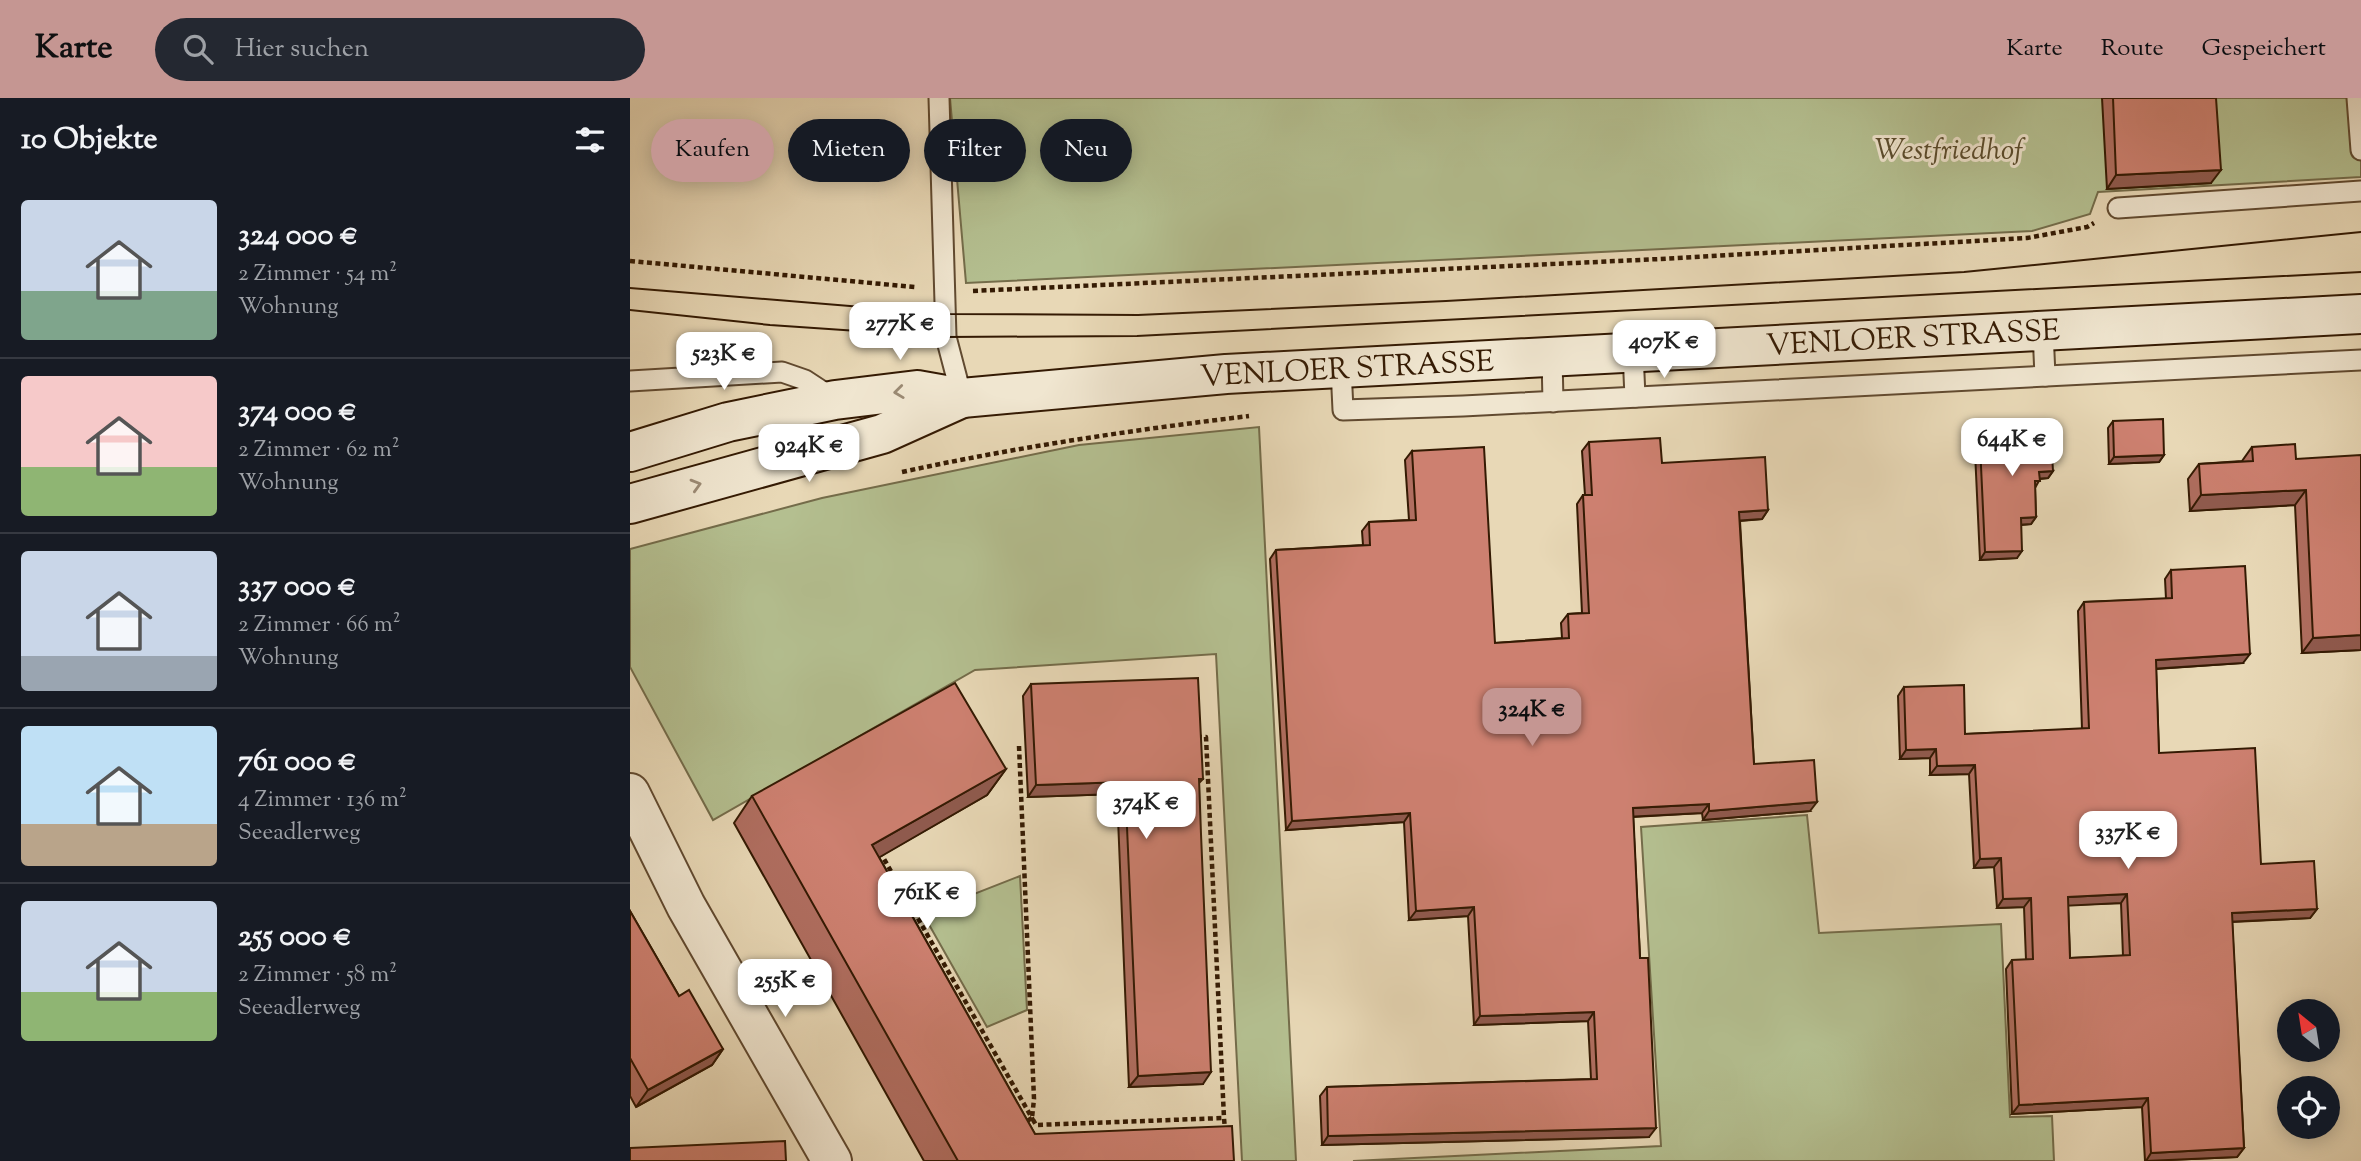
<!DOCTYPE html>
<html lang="de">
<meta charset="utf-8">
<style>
body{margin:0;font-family:"Sorts Mill Goudy",serif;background:#242831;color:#f1f3f6;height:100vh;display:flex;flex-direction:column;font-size:26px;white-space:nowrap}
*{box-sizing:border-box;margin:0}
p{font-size:23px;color:#9ea1a6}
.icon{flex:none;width:38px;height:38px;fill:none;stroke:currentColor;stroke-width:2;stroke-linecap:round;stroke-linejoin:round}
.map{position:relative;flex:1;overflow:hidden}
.sheet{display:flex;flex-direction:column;background:#171b24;width:630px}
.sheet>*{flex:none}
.hud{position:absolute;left:21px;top:21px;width:665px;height:63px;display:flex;gap:14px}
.needle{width:46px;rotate:330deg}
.controls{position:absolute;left:1647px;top:901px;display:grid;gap:14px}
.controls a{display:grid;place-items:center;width:63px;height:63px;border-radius:50%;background:#171b24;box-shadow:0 4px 18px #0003;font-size:35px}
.price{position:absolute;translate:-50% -60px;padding:0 16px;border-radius:14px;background:#fff;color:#222;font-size:23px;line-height:46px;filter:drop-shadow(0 2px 4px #0008)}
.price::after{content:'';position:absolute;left:50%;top:42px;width:21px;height:16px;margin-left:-10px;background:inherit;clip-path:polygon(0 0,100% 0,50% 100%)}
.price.selected{background:#c59692;color:#111}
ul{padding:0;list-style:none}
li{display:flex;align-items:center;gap:21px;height:175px;padding:0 21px}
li+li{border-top:2px solid #363941}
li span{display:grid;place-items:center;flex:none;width:196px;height:140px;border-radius:7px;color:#555}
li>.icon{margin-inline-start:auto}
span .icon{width:84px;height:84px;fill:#fffc;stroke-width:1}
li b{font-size:30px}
h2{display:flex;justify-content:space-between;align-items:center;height:84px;padding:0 21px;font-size:30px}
.chip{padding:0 24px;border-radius:32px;background:#171b24;box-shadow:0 4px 18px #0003;font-size:24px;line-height:63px}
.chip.selected{background:#c59692;color:#111}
header{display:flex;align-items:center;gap:42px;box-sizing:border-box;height:98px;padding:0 35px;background:#c59692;color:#111}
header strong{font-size:33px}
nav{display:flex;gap:38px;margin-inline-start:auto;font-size:24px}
.search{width:490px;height:63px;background:#242831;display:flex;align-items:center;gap:18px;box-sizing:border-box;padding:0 24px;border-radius:38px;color:#9ea1a6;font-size:26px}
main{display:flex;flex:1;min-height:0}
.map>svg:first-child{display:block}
.green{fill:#b4bf90;stroke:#746c4a;stroke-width:2}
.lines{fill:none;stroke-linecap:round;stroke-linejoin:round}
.lane-casing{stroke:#614a30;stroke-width:23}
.street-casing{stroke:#614a30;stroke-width:42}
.secondary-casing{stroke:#341a03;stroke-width:42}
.path{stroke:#341a03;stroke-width:4.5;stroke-dasharray:5 3.5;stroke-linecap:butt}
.lane{stroke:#f0e6d0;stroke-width:19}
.street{stroke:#f0e6d0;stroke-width:38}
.secondary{stroke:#f0e6d0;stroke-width:38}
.tram{stroke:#341a03;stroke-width:2}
.wall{fill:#b06e60;stroke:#341a03;stroke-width:2;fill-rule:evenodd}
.shaded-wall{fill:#905a4e;stroke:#341a03;stroke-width:2}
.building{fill:#cd8070;stroke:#341a03;stroke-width:2;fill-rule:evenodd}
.oneway{stroke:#9b8a74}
.labels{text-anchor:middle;stroke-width:6;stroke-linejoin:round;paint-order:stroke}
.park-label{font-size:30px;font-style:italic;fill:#5a4c2d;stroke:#f0e6d0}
.street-label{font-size:30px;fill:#341a03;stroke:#f0e6d0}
</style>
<header>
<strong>Karte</strong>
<div class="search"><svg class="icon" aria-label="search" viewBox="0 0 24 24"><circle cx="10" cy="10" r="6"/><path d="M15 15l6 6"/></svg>Hier suchen</div>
<nav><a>Karte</a><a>Route</a><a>Gespeichert</a></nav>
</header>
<main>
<section class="sheet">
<h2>10 Objekte<svg class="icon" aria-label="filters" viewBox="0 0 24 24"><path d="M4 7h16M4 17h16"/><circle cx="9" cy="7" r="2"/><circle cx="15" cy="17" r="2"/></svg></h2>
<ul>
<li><span style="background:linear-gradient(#c9d6e8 65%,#7fa58c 0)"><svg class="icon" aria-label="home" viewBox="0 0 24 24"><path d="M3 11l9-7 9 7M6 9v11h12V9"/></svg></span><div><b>324 000 €</b><p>2 Zimmer · 54 m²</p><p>Wohnung</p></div></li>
<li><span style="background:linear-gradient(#f6c9c9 65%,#8fb573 0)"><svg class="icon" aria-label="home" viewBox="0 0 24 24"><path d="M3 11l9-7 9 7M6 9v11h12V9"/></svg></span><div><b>374 000 €</b><p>2 Zimmer · 62 m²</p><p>Wohnung</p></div></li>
<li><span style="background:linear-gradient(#c9d6e8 75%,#9aa5b1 0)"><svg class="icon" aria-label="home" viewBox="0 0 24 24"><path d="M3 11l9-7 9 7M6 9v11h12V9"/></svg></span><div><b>337 000 €</b><p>2 Zimmer · 66 m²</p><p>Wohnung</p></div></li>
<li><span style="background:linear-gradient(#bfe0f5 70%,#b9a48a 0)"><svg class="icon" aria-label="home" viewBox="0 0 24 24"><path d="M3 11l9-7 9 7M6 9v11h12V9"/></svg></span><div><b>761 000 €</b><p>4 Zimmer · 136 m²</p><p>Seeadlerweg</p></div></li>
<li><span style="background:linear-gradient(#c9d6e8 65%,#8fb573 0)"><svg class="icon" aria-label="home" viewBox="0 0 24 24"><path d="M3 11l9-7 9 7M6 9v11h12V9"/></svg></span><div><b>255 000 €</b><p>2 Zimmer · 58 m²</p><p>Seeadlerweg</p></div></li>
</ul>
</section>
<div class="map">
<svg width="1731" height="1063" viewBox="0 0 1731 1063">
<rect width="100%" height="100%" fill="#e8d8b6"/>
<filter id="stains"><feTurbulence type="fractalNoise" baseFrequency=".00286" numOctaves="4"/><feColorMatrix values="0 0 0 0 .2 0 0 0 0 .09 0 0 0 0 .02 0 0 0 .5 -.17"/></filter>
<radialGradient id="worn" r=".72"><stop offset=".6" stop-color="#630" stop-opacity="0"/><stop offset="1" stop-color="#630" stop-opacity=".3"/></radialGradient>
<g class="green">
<path d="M320 0H1731V79L1468 94 1460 116 1402 133 336 185Z"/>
<path d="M629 329 666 1063H612L586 556 345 572 83 722 0 569V451L192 400 449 347Z"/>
<path d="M1177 717 1189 835 1371 826 1380 1019 1422 1018 1424 1063H723L1031 1048 1011 729Z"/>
<path d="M390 778 397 912 357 929 293 816Z"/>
</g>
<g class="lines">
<g class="lane-casing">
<g id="lane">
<path d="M309 0 316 239 332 300"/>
<path d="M1727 0 1731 52"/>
<path d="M1488 110 1731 93"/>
<path d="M1413 233 1415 278"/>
<path d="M1003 254 1005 299"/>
<path d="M922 259 923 304"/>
<path d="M711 270 713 312 833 308 1731 262"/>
<path d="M0 283 152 274 175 282 204 301"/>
</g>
</g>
<g class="street-casing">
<path id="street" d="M0 695 56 808 202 1063"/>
</g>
<g class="secondary-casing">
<g id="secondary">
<path d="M0 354 98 324 205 302 287 292 332 300 596 276 1731 216"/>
<path d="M0 406 252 336 332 300"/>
</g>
</g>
<g class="path">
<path d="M0 163 285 189"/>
<path d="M343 193 1030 161 1397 140 1457 129 1464 125"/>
<path d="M272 374C387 349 503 332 619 318"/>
<path d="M567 639H576L594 1020"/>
<path d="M389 648 404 1001 402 1020 406 1027 594 1020 595 1032"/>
<path d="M250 754 402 1020 394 1025"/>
</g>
<use href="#lane" class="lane"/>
<use href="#street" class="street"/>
<use href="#secondary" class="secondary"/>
<g class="tram">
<path d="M0 190 317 216 508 217 816 203 1334 174 1731 134"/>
<path d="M0 212 140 227 316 239 507 238 1731 174"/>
</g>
</g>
<g class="wall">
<path d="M1472 0H1586L1581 85 1477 91Z"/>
<path d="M1483 323 1534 357 1529 364 1479 366 1478 330Z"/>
<path d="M1349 325 1423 373 1418 380 1410 381 1405 390 1406 419 1401 426 1391 427 1387 460 1350 462 1344 332Z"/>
<path d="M959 344 1032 365 1138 412 1132 421 1110 423 1124 666 1180 713 1073 722 1072 715 1003 719 1019 1039 692 1047 690 998 697 989 961 981 958 923 844 927 838 818 779 822 774 724 656 732 640 461 646 452 733 447 732 433 739 424 779 422 775 362 782 353 865 545 932 540 931 525 938 516 952 515 947 406 953 397H955L952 353Z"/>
<path d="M1622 349 1666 361 1731 552 1672 555 1665 407 1560 413 1558 381 1569 366 1612 363Z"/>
<path d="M1541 472 1613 565 1526 571 1529 655 1631 766 1687 811 1680 820 1602 824 1614 1050 1607 1059 1515 1063 1512 1009 1382 1016 1376 871 1382 862H1396L1394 809 1367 810 1364 769 1344 770 1339 676 1300 677V660L1270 661 1268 598 1274 589 1335 636 1452 631 1448 513 1454 504 1536 501 1535 481ZM1491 805 1493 858 1440 860 1438 807Z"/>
<path d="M401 586 573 681 569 685 573 986 499 989 487 696 398 699 393 598Z"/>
<path d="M376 671 357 697 249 759 405 1036 604 1063H294L104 725 122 698Z"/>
<path d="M0 813 49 898 93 951 82 967 6 1009 0 998Z"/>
</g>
<g class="shaded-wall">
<path d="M1591 72 1581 85 1477 91 1486 77Z"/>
<path d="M1534 357 1529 364 1479 366 1484 359Z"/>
<path d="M1423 373 1418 380 1404 381 1409 374Z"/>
<path d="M1676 392 1665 407 1560 413 1571 397Z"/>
<path d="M1138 412 1132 421 1103 423 1109 414Z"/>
<path d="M1406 419 1401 426 1386 427 1391 420Z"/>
<path d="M1392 453 1387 460 1350 462 1355 454Z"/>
<path d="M1731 537V552L1672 555 1683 540Z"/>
<path d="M1620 556 1613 565 1520 571 1526 562Z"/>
<path d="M1306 651 1300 660 1270 661 1276 652Z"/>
<path d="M1345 667 1339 676 1300 677 1307 668Z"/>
<path d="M376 671 357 697 224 774 242 747Z"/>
<path d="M495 684 487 696 398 699 406 687Z"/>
<path d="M1187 704 1180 713 1073 722 1079 713Z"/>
<path d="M1079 706 1072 715 996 719 1003 710Z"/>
<path d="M780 715 774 724 656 732 662 723Z"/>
<path d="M1371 760 1364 769 1344 770 1350 761Z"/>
<path d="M1497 796 1491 805 1432 808 1438 799Z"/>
<path d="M1401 800 1394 809 1367 810 1373 801Z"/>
<path d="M844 809 838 818 779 822 786 813Z"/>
<path d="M1687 811 1680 820 1595 824 1602 815Z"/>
<path d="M964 914 958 923 844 927 850 918Z"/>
<path d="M93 951 82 967 6 1009 18 992Z"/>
<path d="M581 974 573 986 499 989 508 978Z"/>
<path d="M1518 1000 1512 1009 1382 1016 1389 1007Z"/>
<path d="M1026 1030 1019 1039 692 1047 698 1038Z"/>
<path d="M1614 1050 1607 1059 1516 1063 1521 1055Z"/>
</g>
<g class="building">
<path d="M1483 0H1586L1591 72 1486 77Z"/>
<path d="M1533 321 1534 357 1484 359 1483 323Z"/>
<path d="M1420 322 1423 373 1409 374 1410 383H1405L1406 419 1391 420 1392 453 1355 454 1349 325Z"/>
<path d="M1030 340 1032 365 1135 359 1138 412 1109 414 1124 666 1184 662 1187 704 1079 713V706L1003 710 1010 860H1018L1026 1030 698 1038 697 989 967 981 964 914 850 918 844 809 786 813 780 715 662 723 646 452 740 447 739 424 786 422 782 353 854 349 865 545 939 540 938 516 959 515 953 397H962L959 344Z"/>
<path d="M1665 346 1666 361 1731 357V537L1683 540 1676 392 1571 397 1569 366 1623 363 1622 349Z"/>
<path d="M1615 468 1620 556 1526 562 1529 655 1625 650 1631 766 1684 763 1687 811 1602 815 1614 1050 1521 1055 1518 1000 1389 1007 1382 862 1403 861 1401 800 1373 801 1371 760 1350 761 1345 667 1307 668 1306 651 1276 652 1274 589 1334 587 1335 636 1459 630 1454 504 1542 500 1541 472ZM1497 796 1500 857 1440 860 1438 799Z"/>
<path d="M568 580 573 681H569L571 736 581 974 508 978 495 684 406 687 401 586Z"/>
<path d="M325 585 376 671 242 747 405 1036 602 1028 604 1063H328L122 698Z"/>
<path d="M0 813 49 898 59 892 93 951 18 992 0 960Z"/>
<path d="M155 1043 156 1063H0V1050Z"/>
</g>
<defs><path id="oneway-chevron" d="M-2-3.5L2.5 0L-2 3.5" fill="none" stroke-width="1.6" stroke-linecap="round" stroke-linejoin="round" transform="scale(1.75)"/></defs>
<g class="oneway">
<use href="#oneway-chevron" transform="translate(269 294) rotate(173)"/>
<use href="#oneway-chevron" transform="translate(66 387) rotate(-16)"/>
</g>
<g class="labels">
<g class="park-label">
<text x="1319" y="61">Westfriedhof</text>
</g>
<g class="street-label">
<text transform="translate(1283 239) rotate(-3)" y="10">VENLOER STRASSE</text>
<text transform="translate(717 270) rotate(-3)" y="10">VENLOER STRASSE</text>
</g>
</g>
<rect width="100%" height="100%" filter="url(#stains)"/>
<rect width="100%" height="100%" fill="url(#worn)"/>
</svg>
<div class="controls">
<a><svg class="needle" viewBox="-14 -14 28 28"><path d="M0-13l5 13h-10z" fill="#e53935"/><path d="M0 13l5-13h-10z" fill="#9ea1a6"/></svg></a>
<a><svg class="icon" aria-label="locate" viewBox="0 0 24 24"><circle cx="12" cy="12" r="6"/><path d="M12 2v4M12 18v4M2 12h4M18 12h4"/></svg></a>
</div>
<b class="price" style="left:270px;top:264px">277K €</b>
<b class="price" style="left:1034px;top:282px">407K €</b>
<b class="price" style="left:94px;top:294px">523K €</b>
<b class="price" style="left:1382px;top:380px">644K €</b>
<b class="price" style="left:179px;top:386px">924K €</b>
<b class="price selected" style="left:902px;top:650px">324K €</b>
<b class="price" style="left:516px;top:743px">374K €</b>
<b class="price" style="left:1498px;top:773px">337K €</b>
<b class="price" style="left:297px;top:833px">761K €</b>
<b class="price" style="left:155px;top:921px">255K €</b>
<div class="hud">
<a class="chip selected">Kaufen</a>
<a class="chip">Mieten</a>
<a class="chip">Filter</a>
<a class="chip">Neu</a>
</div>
</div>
</main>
